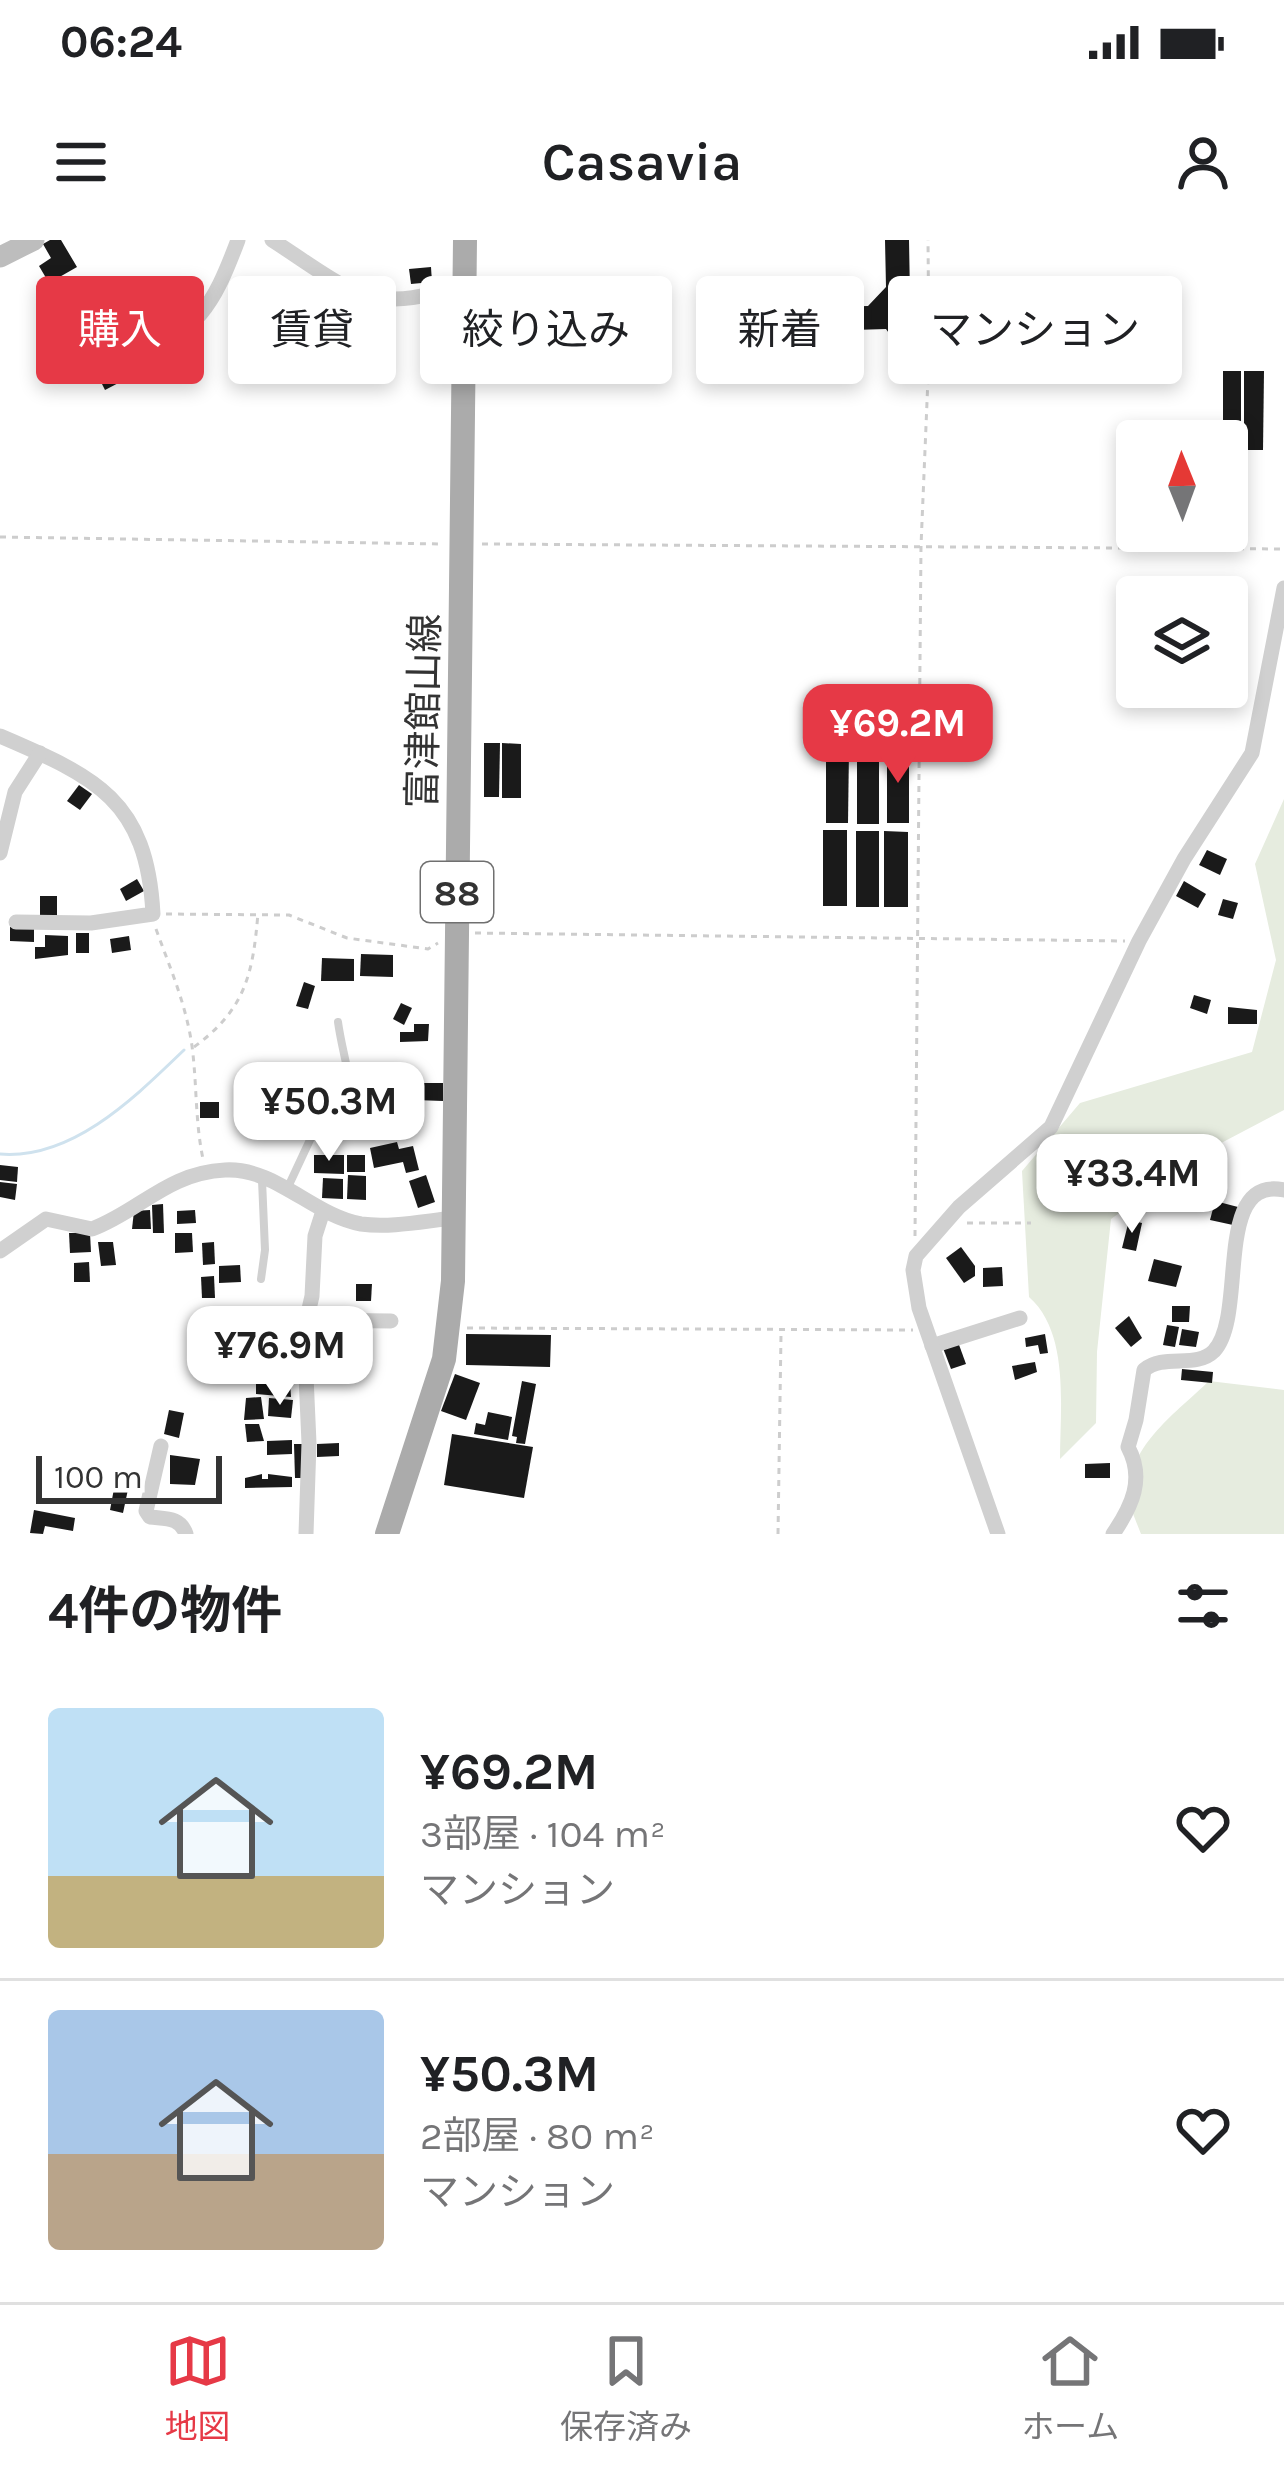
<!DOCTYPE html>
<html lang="ja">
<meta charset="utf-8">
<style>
body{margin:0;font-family:Karla,"Noto Sans JP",sans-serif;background:#f2f2f2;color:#202124;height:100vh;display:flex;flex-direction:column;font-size:45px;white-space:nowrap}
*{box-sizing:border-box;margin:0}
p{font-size:39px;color:#757577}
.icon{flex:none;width:66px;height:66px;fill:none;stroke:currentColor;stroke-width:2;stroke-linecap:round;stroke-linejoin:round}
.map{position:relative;height:1294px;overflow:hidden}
.details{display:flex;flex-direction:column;background:#fff;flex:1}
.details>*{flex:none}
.guide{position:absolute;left:36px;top:36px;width:1212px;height:108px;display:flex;gap:24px}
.needle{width:78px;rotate:359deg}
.fabs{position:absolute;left:1116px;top:180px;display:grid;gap:24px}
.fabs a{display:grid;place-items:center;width:132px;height:132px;border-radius:12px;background:#fff;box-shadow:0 6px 18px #0003;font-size:60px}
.scale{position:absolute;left:36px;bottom:30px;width:186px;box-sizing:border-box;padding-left:12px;border:6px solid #333;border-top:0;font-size:33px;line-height:42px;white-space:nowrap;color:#333;-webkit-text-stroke:9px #fff;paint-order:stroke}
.price{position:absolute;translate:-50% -102px;padding:0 27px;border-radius:24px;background:#fff;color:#222;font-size:39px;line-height:78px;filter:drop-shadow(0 3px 6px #0008)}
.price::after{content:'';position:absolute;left:50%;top:72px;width:36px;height:27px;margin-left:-18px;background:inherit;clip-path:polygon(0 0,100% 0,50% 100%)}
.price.selected{background:#e63946;color:#fff}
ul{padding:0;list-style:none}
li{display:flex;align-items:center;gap:36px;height:300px;padding:0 48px}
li+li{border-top:3px solid #e0e0e0}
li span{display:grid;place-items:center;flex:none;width:336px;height:240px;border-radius:12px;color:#555}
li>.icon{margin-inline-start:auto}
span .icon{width:144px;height:144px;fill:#fffc;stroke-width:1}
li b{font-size:51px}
h2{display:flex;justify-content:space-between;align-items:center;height:144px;padding:0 48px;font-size:51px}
.tag{padding:0 42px;border-radius:12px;background:#fff;box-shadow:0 6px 18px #0003;font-size:42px;line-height:108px}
.tag.selected{background:#e63946;color:#fff}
.status{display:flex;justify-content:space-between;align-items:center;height:84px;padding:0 60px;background:#fff;direction:ltr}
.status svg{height:33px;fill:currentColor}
header{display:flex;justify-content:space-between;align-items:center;height:156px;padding:0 48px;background:#fff;font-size:54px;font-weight:600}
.tabs{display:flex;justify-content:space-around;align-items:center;height:168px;border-top:3px solid #e0e0e0;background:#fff;font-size:33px;color:#757577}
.tabs a{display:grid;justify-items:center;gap:6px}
.tabs .selected{color:#e63946}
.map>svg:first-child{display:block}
.green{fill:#e6ecdf}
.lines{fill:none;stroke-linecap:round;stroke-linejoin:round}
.stream{stroke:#cfe2ee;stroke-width:3}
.building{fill:#1a1a1a}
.path{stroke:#cdcdcd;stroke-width:3;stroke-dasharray:6 6;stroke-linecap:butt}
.service{stroke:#d0d0d0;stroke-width:8}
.minor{stroke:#d0d0d0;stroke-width:15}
.secondary{stroke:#bdbdbd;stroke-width:21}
.primary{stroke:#ababab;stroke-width:24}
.labels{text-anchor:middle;stroke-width:12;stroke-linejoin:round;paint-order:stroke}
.shield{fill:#fff;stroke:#707070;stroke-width:3}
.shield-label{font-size:36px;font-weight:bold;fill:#333}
.street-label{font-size:39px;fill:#333;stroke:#fff}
</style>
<div class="status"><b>06:24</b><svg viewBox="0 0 49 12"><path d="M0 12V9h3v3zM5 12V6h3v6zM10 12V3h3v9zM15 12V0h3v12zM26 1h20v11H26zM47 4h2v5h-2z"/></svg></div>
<header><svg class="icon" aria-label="menu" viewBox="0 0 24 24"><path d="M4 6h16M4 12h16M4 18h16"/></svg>Casavia<svg class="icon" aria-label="person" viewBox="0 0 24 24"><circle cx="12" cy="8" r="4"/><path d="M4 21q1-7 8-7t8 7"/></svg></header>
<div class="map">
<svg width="1284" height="1294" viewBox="0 0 1284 1294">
<rect width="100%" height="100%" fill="#fff"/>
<g class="green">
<path d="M1284 559V870L1206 911 1111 979 1097 1112 1096 1183 1060 1219C1060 1168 1070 1093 1029 1057L1022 931 1080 863 1252 812 1276 720 1255 624Z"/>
<path d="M1209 1141 1284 1150V1294H1141C1137 1283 1130 1269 1129 1257 1126 1207 1177 1172 1209 1141Z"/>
</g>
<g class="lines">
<path class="stream" d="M0 914C73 920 136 856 184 810"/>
</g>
<g class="building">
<path d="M50 0H61L77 27 49 43 39 26 51 18 43 4Z"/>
<path d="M885 0H909L910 56H922L923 85 917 86 906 98 893 99 886 89 789 92V68L868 66 886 47Z"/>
<path d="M431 27 432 42 411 44 409 29Z"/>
<path d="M80 37 87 48 67 60 60 49Z"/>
<path d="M80 101 92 121 75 130 63 110Z"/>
<path d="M121 125 128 138 105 150 99 138Z"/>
<path d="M1223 131H1241V210H1227V201H1223Z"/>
<path d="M1244 131H1264L1263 210H1244Z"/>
<path d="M484 503H500L499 557H484Z"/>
<path d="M502 503 521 504V558H502Z"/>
<path d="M826 508H849L848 583H826Z"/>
<rect x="887" y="508" width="22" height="75"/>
<rect x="857" y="509" width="22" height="75"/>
<path d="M79 545 92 554 80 570 67 561Z"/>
<rect x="823" y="590" width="24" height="76"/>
<rect x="856" y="591" width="23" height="76"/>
<path d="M884 591 908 592V667H884Z"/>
<path d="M1207 610 1227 619 1220 635 1199 625Z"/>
<path d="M137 639 144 651 126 661 120 649Z"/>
<path d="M1184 641 1206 654 1198 668 1176 656Z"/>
<rect x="40" y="656" width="17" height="22"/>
<path d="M1223 659 1238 663 1233 679 1218 675Z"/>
<path d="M10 687H34V702L10 701Z"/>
<rect x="76" y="693" width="13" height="20"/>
<path d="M45 695 68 696V715L35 719V707H45Z"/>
<path d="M129 696 131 710 112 713 110 699Z"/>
<path d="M361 714 393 715V737L360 736Z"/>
<path d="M322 718 354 719V741H321Z"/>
<path d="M304 742 315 746 308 769 296 766Z"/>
<path d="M1194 755 1211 760 1207 774 1190 768Z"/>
<path d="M401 763 412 768 404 785 393 779Z"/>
<path d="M1228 767 1257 770V784H1228Z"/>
<path d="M414 784H429L428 801 400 802V792H414Z"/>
<path d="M364 823 382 824 381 840H364Z"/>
<path d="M415 843H443V861L415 860Z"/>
<rect x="200" y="862" width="19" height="16"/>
<path d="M397 902 399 909 413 906 419 930 406 933 403 922 374 928 370 908Z"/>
<path d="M314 915H344V934L314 933Z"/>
<rect x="347" y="915" width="18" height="17"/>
<path d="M0 925 18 927 17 942 0 940Z"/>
<path d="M348 935 366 936V960L347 959Z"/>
<path d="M426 935 435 962 418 968 409 941Z"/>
<path d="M323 938 343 939V959L322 958Z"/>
<path d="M0 942 17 944 15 960 0 957Z"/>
<path d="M1215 961 1238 967 1233 985 1210 980Z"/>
<path d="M163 964 164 993H153L152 965Z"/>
<path d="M150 970 151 989H132L134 971Z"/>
<path d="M195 970 196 983 177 984V971Z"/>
<path d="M1129 980 1142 983 1136 1011 1122 1008Z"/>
<path d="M69 993H90L91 1012 70 1013Z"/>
<path d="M175 993H192L193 1012 175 1013Z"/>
<path d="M98 1002H113L116 1025 101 1026Z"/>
<path d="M214 1002 215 1024 203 1025 202 1003Z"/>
<path d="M961 1007 975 1026V1036L964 1043 946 1018Z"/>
<path d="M1154 1019 1182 1026 1176 1047 1148 1041Z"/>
<path d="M89 1022 90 1042H74V1023Z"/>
<path d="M240 1025 241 1042 219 1043V1026Z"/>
<path d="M1002 1027 1003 1046 983 1047V1028Z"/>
<path d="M214 1036 215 1058H202L201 1037Z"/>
<path d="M356 1044H372L371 1061H356Z"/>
<path d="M1172 1066H1190L1189 1082H1172Z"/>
<path d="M228 1069H248V1082L228 1083Z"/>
<path d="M1129 1076 1142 1098 1131 1107 1115 1088Z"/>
<path d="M1167 1085 1179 1087 1175 1107 1163 1105Z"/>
<path d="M329 1087H346V1103L329 1102Z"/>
<path d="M1182 1089 1199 1092 1196 1107 1179 1105Z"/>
<path d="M466 1094 551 1095 550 1127 466 1125Z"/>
<path d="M1045 1094 1048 1113 1040 1114 1038 1105 1026 1107 1025 1098Z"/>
<path d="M958 1102 966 1124 951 1129 943 1108Z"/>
<path d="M286 1105V1125L263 1126V1106Z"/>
<path d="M1035 1122 1037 1132 1015 1140 1012 1126Z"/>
<path d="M1182 1129 1213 1132 1212 1143 1181 1140Z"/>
<path d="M455 1134 480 1143 466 1180 441 1171Z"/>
<path d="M256 1138 290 1141 291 1157 256 1154Z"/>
<path d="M522 1141 536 1144 525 1204 516 1203 517 1197 512 1196Z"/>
<path d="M261 1157 264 1179 244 1180 246 1158Z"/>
<path d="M269 1158 293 1160 291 1178 268 1176Z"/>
<path d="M169 1170 184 1173 179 1198 164 1194Z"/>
<path d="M488 1172 512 1177 508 1200 474 1194 476 1183 485 1185Z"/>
<path d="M245 1184H259L264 1201 247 1202Z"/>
<path d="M452 1194 533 1207 524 1258 444 1245Z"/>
<path d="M292 1200V1214L267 1215V1201Z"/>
<path d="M339 1203V1216L317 1217V1204Z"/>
<path d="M294 1204H303V1238H295Z"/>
<path d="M170 1215 200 1219 195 1245 170 1244Z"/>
<path d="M1110 1223V1238H1085V1224Z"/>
<path d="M262 1234V1239H268V1234L292 1237V1247L245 1248V1238Z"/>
<path d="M116 1238 130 1240 123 1273 110 1270Z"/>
<path d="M34 1270 75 1278 73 1291 45 1286 43 1294 30 1293Z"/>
</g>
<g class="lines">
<g class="path">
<path d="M0 297 442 304"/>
<path d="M482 304 1284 309"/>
<path d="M166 674 289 675 347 698 428 709 438 703"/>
<path d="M156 689C170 728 186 764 192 806 197 844 195 881 203 919"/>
<path d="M475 693 1125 701"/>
<path d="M194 807C246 769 253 733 258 673"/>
<path d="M967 983H1031"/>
<path d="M915 996 921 306 929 114 928 0"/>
<path d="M467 1088 913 1090"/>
<path d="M778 1294 781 1094"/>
</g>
<g class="service">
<path d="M288 947 323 872 350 867C352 837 342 812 338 782"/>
<path d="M261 1039 265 1010 262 940"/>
</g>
<g class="minor">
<path d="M272 0C350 50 370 79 465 43"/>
<path d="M135 124C200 83 211 72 238 0"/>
<path d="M0 496C96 537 147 560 153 674L91 683 16 682"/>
<path d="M0 613 15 552 40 513"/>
<path d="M0 1011 46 979 92 989C140 971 167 933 225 930 275 927 314 976 361 984 391 988 424 981 454 978"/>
<path d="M306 1080 391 1081"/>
<path d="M932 1106 1020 1078"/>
<path d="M161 1206 146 1271 150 1277C166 1279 180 1277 186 1294"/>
<path d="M306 1294 309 1203 304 1091 312 1056 315 996 323 971"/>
<path d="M998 1294 919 1068 913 1030 916 1016 959 967 1051 887 1139 701 1184 619 1252 513 1284 348"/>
<path d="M1113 1294C1132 1266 1145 1239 1128 1207L1136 1180 1144 1130C1164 1113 1196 1129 1214 1111 1248 1075 1212 935 1284 950"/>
</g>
<path class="secondary" d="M0 17 34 0"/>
<path class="primary" d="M387 1294 444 1119 453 1041 465 0"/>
</g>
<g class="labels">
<rect class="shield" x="421" y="622" width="72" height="60" rx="9"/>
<g class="shield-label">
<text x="457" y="665">88</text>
</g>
<g class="street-label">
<text transform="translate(423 471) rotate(-89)" y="14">富津館山線</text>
</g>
</g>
</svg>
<div class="fabs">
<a><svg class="needle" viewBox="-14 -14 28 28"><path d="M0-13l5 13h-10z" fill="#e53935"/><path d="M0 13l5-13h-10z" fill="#757577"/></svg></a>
<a><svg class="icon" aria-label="layers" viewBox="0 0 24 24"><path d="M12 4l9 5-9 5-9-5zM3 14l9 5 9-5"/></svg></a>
</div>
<div class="scale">100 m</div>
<b class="price selected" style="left:898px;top:546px">¥69.2M</b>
<b class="price" style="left:329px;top:924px">¥50.3M</b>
<b class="price" style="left:1132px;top:996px">¥33.4M</b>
<b class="price" style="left:280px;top:1168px">¥76.9M</b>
<div class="guide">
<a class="tag selected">購入</a>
<a class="tag">賃貸</a>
<a class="tag">絞り込み</a>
<a class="tag">新着</a>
<a class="tag">マンション</a>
</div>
</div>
<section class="details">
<h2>4件の物件<svg class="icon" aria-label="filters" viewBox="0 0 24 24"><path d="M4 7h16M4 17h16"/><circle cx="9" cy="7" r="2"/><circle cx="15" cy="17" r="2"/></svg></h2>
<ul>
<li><span style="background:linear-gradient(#bfe0f5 70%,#c2b280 0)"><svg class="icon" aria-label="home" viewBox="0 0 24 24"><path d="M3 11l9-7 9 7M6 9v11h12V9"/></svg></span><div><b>¥69.2M</b><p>3部屋 · 104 m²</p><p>マンション</p></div><svg class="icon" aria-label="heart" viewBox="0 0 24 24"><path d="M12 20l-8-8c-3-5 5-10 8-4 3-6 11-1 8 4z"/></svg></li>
<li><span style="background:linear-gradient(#a9c7e8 60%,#b9a48a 0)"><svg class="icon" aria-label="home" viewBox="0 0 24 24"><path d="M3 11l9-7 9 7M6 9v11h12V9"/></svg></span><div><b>¥50.3M</b><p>2部屋 · 80 m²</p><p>マンション</p></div><svg class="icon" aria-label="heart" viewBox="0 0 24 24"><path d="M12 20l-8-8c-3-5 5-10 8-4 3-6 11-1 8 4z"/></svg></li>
</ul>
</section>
<nav class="tabs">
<a class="selected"><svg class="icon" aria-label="map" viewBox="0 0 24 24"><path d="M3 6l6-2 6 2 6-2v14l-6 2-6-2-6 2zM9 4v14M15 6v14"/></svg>地図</a>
<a><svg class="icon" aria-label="saved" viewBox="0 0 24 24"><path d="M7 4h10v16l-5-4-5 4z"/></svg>保存済み</a>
<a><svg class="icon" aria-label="home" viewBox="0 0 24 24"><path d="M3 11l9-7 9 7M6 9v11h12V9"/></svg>ホーム</a>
</nav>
